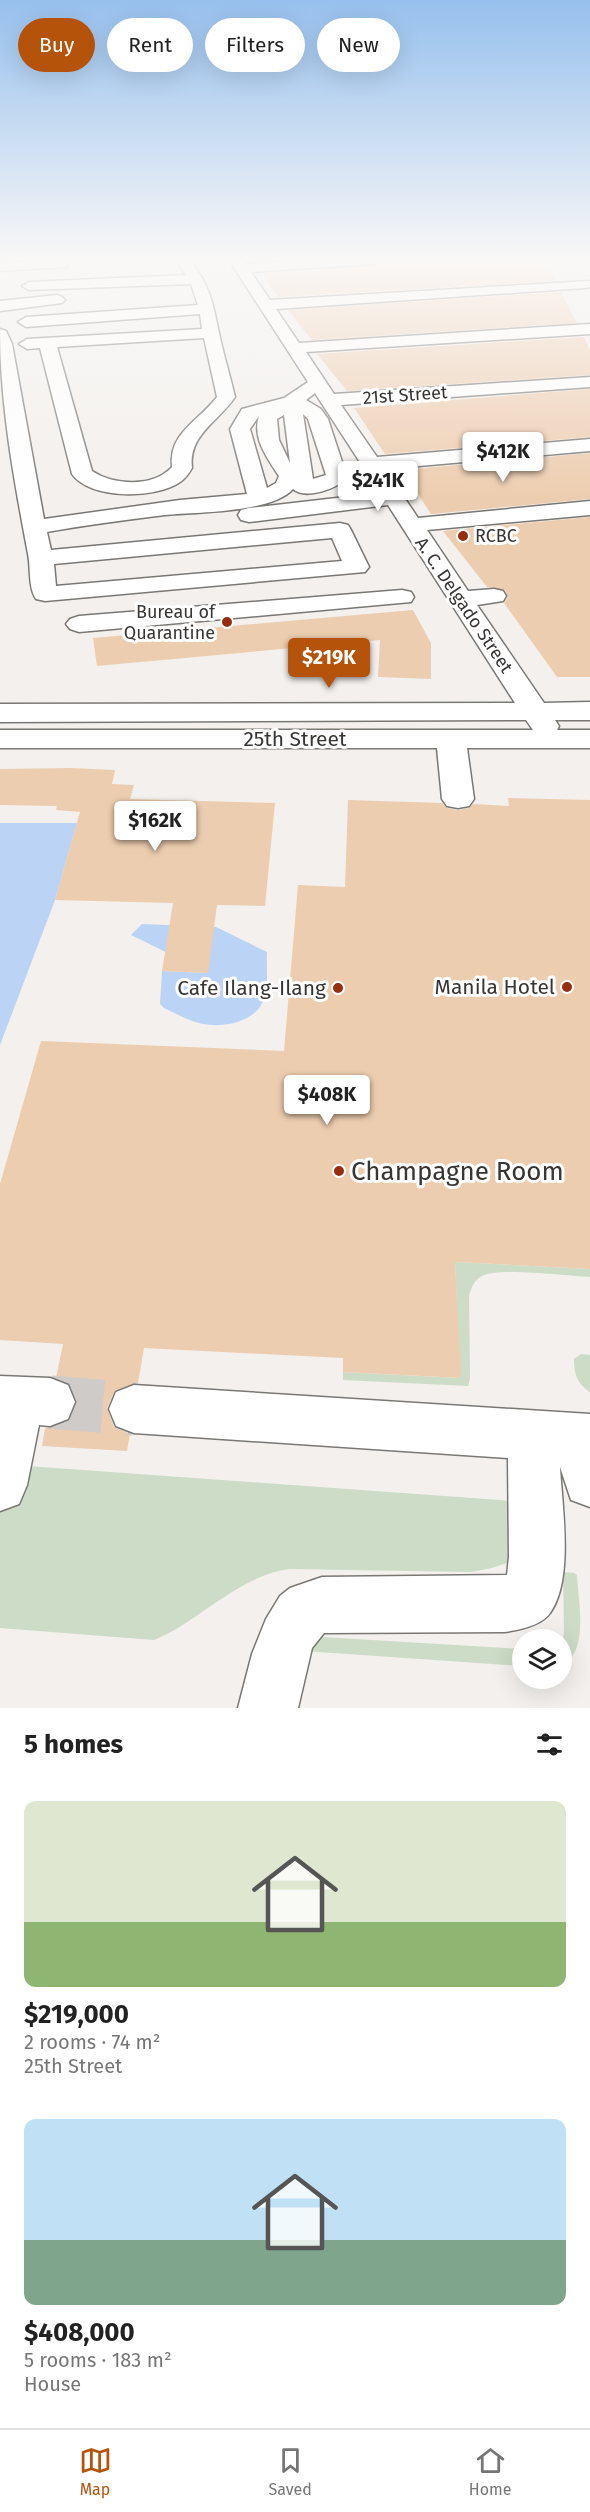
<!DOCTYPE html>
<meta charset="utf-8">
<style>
body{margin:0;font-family:"Fira Sans",sans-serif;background:#f6f6f6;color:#222;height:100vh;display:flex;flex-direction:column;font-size:22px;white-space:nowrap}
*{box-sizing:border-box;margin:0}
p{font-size:20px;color:#767676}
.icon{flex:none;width:33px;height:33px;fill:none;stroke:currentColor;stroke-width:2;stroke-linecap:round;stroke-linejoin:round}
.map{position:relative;height:1708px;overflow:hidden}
.drawer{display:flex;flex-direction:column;background:#fff;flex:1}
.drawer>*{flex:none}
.guide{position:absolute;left:18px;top:18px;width:555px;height:54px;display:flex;gap:12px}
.fabs{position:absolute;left:512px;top:1629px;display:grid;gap:12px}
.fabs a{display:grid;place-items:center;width:60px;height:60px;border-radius:50%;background:#fff;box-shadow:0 6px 24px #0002;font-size:30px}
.price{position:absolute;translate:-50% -51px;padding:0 14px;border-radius:6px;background:#fff;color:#222;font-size:20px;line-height:39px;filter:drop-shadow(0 2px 3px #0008)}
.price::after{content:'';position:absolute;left:50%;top:36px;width:18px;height:14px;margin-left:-9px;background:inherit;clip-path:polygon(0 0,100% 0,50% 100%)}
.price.active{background:#b45309;color:#fff}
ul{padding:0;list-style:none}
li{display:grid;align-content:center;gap:12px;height:318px;padding:0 24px}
li span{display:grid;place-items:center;height:186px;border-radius:12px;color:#555}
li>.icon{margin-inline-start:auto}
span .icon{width:108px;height:108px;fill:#fffc;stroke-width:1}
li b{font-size:26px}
h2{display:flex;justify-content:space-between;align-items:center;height:72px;padding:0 24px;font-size:26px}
.chip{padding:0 21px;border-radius:27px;background:#fff;box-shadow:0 6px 24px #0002;font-size:21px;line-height:54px}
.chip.active{background:#b45309;color:#fff}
.dock{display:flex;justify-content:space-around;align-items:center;height:84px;border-top:2px solid #e0e0e0;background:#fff;font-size:16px;color:#767676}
.dock a{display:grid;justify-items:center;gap:3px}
.dock .active{color:#b45309}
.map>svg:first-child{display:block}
.green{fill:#cddcc6}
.water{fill:#bbd3f5}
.building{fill:#edcdaf}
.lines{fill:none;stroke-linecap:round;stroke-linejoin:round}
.minor-tunnel{stroke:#cecbc8;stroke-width:53;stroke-dasharray:53 27;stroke-linecap:butt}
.minor-casing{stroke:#7a7875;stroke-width:3}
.minor{fill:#fff;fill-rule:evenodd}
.poi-dot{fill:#962e0f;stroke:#fff;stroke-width:2}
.labels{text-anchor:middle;stroke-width:6;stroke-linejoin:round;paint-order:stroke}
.far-street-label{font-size:18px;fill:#383635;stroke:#fff}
.far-poi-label{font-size:18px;fill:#383635;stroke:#fff;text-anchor:start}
.street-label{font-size:21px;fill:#383635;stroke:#fff}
.poi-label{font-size:21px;fill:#383635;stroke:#fff;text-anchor:end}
.near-poi-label{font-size:26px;fill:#383635;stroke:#fff;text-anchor:start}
</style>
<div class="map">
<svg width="590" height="1708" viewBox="0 0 590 1708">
<rect width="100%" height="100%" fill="#f3f0ed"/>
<g class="green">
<path d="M455 1262 590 1269V1277C569 1276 497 1267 482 1276 474 1280 472 1287 469 1295L470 1378 468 1386 343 1380V1372L460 1378Z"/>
<path d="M581 1354 590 1355V1392C577 1384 574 1374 574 1359Z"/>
<path d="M0 1464 515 1501 510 1562 492 1568 471 1572 289 1569C238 1576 200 1621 154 1640L0 1628Z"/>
<path d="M563 1572 574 1573 577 1575C578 1601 590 1653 561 1666V1643L564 1634Z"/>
<path d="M305 1636 522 1649V1666L304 1651Z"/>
</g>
<g class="water">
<path d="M0 823H77L55 900 0 1045Z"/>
<path d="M142 924 216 927 267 952C266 967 269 985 264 999 256 1023 220 1029 199 1023 187 1020 175 1013 164 1008L160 1004 162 971 208 973 131 935Z"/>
</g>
<g class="building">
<path d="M438 260H546L556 281 278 297 262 274Z"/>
<path d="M561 292 577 323 312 340 288 310Z"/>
<path d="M584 337 590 350V375L347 391 317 354Z"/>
<path d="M590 389V437L385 454 354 408Z"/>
<path d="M590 453V499L431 514 402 470Z"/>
<path d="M590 517V677H557L504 603 508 597 505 590 487 587 443 531Z"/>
<path d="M413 610 431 643V679L378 677 380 640 97 666 93 638Z"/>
<path d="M70 768 115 770 112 784 134 785 130 799 275 803 265 906 217 905 208 973 162 971 173 903 55 900 80 812 56 810 57 806 0 805V769Z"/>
<path d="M508 798 590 800V1269L455 1262 461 1378 343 1372V1358L144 1348 138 1383 115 1390 107 1408 114 1427 130 1434 127 1451 42 1446 45 1428 69 1421 77 1403 70 1384 56 1378 63 1344 0 1340V1184L41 1041 284 1051 298 885 345 887 348 800 442 803 447 808 458 810 469 808 473 804 509 806Z"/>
</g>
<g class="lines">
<path class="minor-tunnel" d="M50 1402 134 1409"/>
<g class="minor-casing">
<g id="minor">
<path d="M61 260 66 261 68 264 66 267 0 271V263Z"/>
<path d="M176 260H190C214 292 213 308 222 346 226 363 231 380 235 397 218 422 188 435 192 468 189 473 185 479 180 482 156 499 90 500 72 474L40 348 27 349 19 344 27 339 202 329 200 314 26 327 18 322 26 317 198 305 191 284 29 290 22 286 29 282 186 275ZM204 338 217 397C199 421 168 433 172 467 153 488 113 485 92 471L57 347Z"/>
<path d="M229 260H243L245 264 310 260H380L373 264 251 272 270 300 590 281V287L585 288 276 309 299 343 590 324V334L306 352 334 394 590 377V387L341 405 377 457 590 439V451L385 469 418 518 590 501V515L427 530 468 591 494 589 503 591 506 596 503 601 477 605 544 703 590 702V720H555L559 726 557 730H590V748H467L474 799 469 806 458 808 447 806 442 799 437 748H0V730H533L526 720 0 722V704L515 703 388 505 249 522 241 520 238 515 241 510 249 508 380 493 315 393 306 400 321 409 328 419 347 477C339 489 304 500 293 489 272 513 196 512 165 515 125 520 86 525 47 532L51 550 340 523 348 525 351 530 369 567 365 572 45 601 36 599C28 587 31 568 28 554 14 480 0 405 0 329L6 331 12 344 44 519 180 500 247 494 230 429 242 409 284 398 308 382ZM303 414 308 419 326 475 313 479ZM284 415 290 463 279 440 277 419ZM259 416C252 438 267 458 279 476L276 483 267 488 250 429ZM332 538 342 561 56 586 54 564Z"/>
<path d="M57 295 62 297 65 300 62 303 0 311V301Z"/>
<path d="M402 590 411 592 414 597 411 602 79 632 70 629 66 624 70 619 79 616Z"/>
<path d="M0 1376 50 1378 68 1385 75 1402 68 1419 50 1426 39 1425 27 1485 19 1504 0 1511Z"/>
<path d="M134 1385 590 1414V1507L571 1500 560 1467C562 1506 574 1580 550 1613 541 1626 519 1630 504 1632L324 1633 312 1648 298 1708H238L252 1654 266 1619 280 1596 290 1588 322 1577 507 1575 509 1557 508 1458 134 1433 116 1426 109 1409 116 1392Z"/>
</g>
</g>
<use href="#minor" class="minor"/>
</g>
<linearGradient id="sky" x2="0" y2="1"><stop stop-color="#96c0ed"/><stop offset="0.52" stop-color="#faf8f7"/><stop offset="1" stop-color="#faf8f7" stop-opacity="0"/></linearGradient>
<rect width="590" height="499" fill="url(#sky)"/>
<g class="poi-dot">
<circle cx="463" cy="536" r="6"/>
<circle cx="227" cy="622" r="6"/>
<circle cx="567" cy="987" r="6"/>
<circle cx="338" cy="988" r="6"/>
<circle cx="339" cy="1171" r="6"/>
</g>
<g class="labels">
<g class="far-street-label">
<text transform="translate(405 395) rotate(-4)" y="6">21st Street</text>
<text transform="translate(464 605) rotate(56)" y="6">A. C. Delgado Street</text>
</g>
<g class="far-poi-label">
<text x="475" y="542">RCBC</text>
<text x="215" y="618" text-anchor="end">Bureau of<tspan x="215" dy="21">Quarantine</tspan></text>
</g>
<g class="street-label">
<text x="295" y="746">25th Street</text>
</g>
<g class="poi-label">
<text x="555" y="994">Manila Hotel</text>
<text x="326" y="995">Cafe Ilang-Ilang</text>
</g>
<g class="near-poi-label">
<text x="351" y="1180">Champagne Room</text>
</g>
</g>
</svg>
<div class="fabs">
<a><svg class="icon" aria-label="layers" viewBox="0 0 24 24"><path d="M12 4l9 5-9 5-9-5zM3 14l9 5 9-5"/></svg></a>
</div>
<b class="price" style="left:503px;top:483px">$412K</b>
<b class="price" style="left:378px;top:512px">$241K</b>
<b class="price active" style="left:329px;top:689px">$219K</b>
<b class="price" style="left:155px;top:852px">$162K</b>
<b class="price" style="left:327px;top:1126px">$408K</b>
<div class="guide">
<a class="chip active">Buy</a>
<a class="chip">Rent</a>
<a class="chip">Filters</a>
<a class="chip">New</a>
</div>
</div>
<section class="drawer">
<h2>5 homes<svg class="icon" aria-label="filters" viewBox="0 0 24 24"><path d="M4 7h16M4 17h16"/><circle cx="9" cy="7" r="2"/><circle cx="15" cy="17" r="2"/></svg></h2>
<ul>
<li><span style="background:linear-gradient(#dfe7d0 65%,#8fb573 0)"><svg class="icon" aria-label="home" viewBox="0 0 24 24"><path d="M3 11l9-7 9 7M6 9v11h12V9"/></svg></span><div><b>$219,000</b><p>2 rooms · 74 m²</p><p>25th Street</p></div></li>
<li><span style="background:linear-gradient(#bfe0f5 65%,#7fa58c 0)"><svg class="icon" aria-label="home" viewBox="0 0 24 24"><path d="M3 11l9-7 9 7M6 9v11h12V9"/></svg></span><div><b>$408,000</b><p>5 rooms · 183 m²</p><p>House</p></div></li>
</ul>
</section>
<nav class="dock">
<a class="active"><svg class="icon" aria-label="map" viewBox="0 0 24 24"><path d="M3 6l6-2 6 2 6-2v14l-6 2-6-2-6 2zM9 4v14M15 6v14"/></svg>Map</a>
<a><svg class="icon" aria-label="saved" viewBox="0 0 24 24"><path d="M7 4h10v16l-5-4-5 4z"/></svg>Saved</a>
<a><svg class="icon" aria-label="home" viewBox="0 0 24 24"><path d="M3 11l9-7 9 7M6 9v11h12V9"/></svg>Home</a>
</nav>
